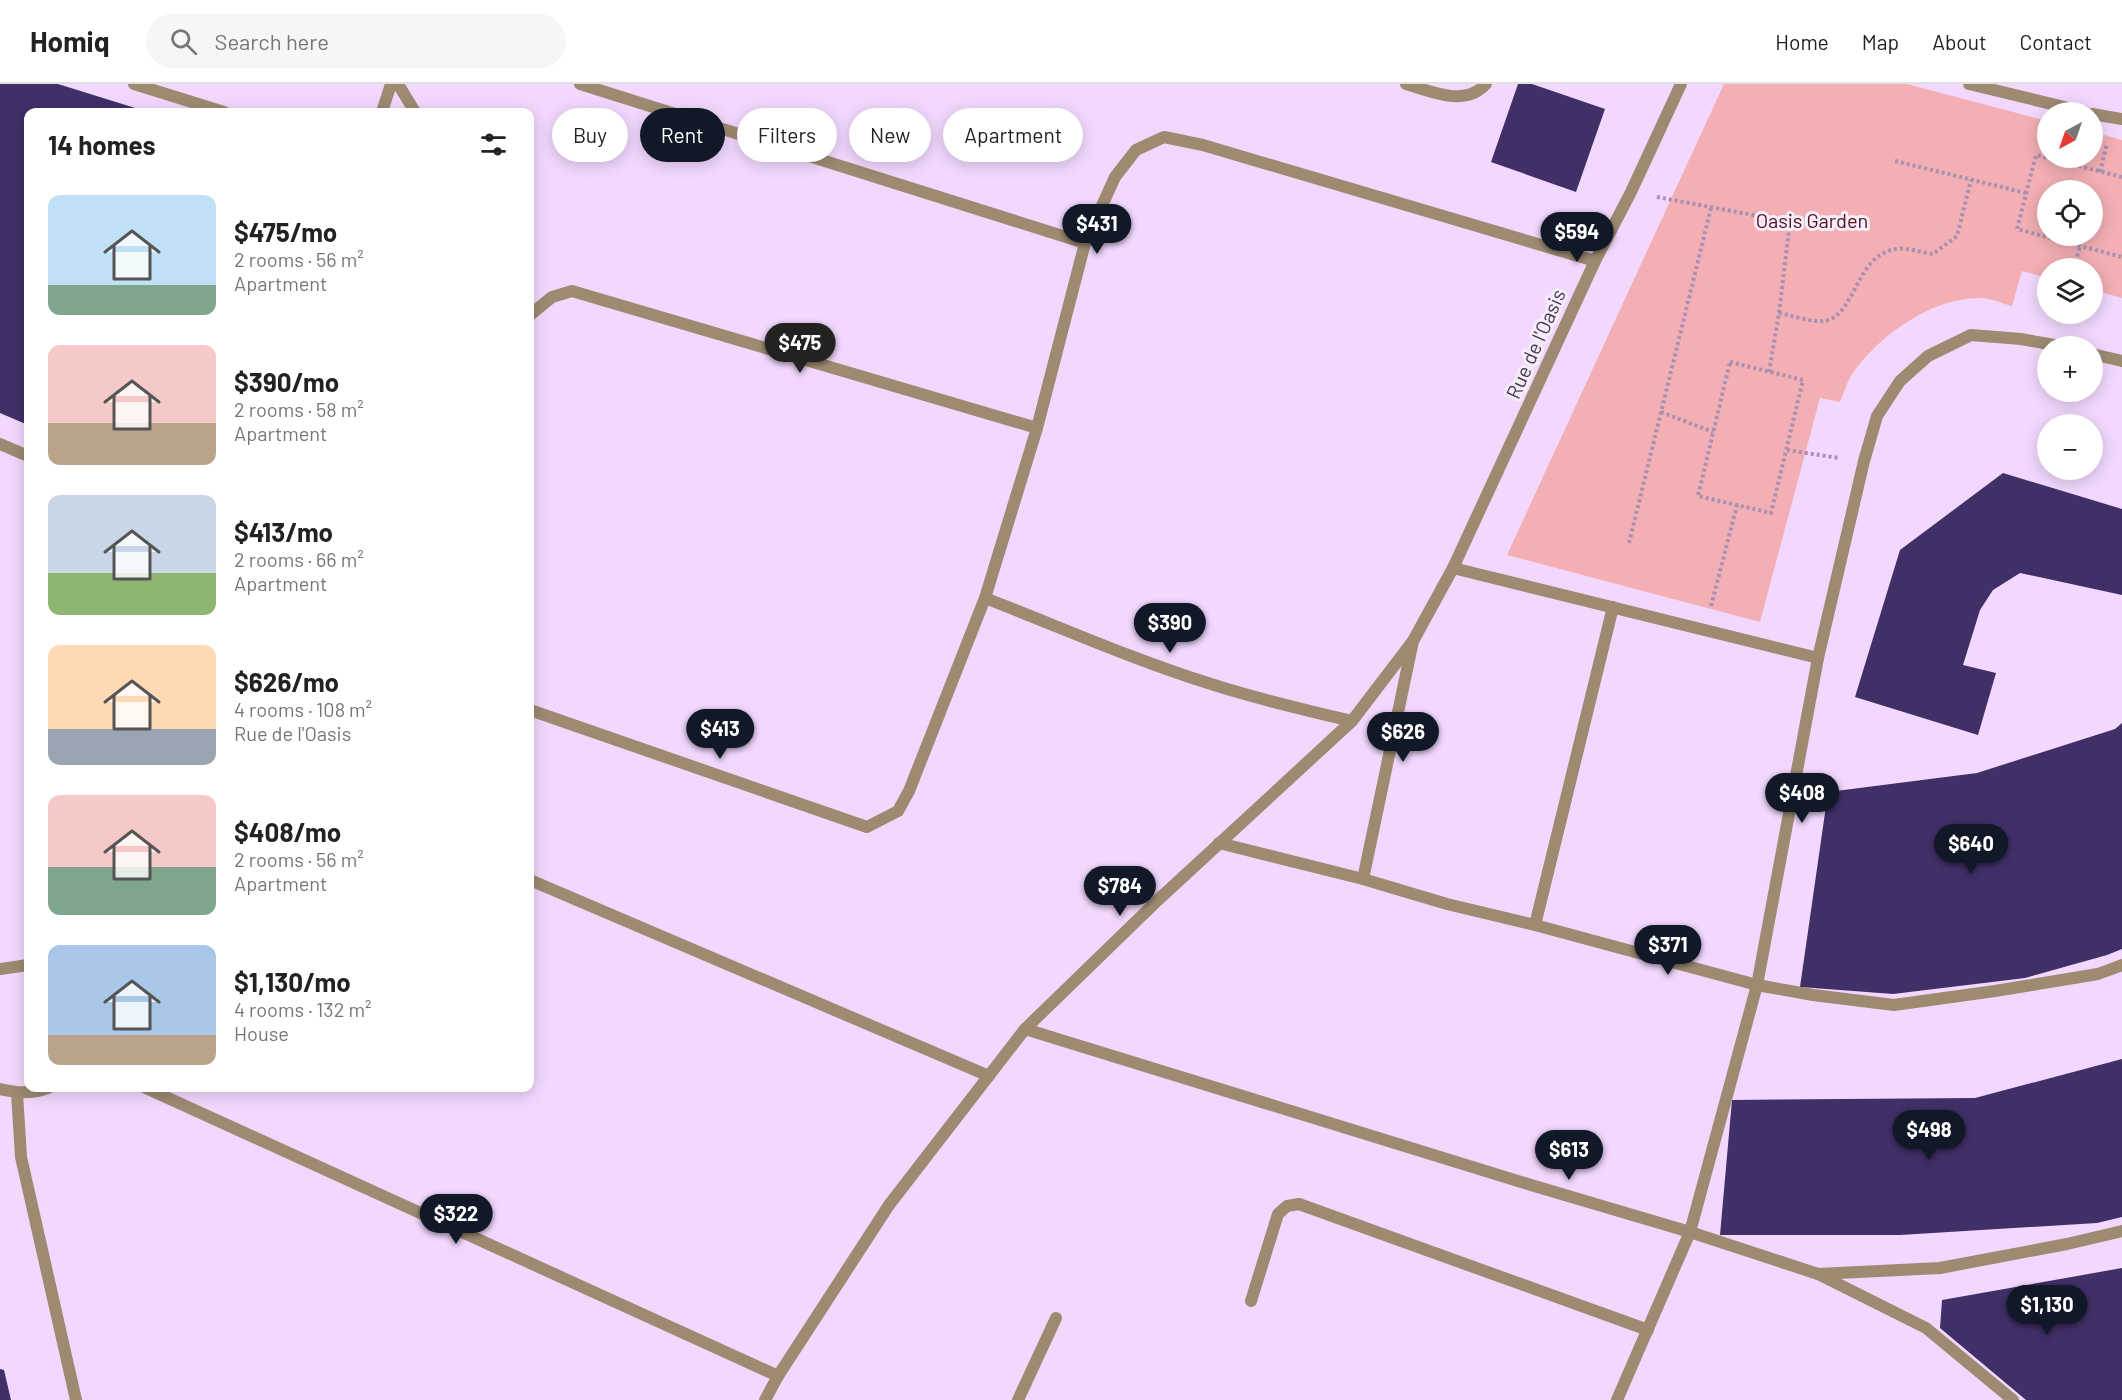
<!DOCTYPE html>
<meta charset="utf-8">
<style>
body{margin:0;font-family:Barlow,sans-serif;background:#f6f6f6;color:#222;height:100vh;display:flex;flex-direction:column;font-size:22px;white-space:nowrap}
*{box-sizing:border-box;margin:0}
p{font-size:20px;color:#767676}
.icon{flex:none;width:33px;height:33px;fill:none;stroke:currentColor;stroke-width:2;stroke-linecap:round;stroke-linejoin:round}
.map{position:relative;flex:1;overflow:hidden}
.details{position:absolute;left:24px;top:24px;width:510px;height:984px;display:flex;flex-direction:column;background:#fff;border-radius:12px;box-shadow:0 3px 15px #0003}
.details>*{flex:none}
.top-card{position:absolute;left:552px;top:24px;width:570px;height:54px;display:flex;gap:12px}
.needle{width:39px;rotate:220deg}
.controls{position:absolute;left:2037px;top:18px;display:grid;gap:12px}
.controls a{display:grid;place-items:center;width:66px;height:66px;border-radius:50%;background:#fff;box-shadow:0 3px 15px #0003;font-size:30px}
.price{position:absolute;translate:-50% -51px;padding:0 14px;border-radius:21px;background:#111827;color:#fff;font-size:20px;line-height:39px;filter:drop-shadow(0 2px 3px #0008)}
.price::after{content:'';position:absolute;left:50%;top:36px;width:18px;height:14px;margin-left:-9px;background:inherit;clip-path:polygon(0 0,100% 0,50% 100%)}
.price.selected{background:#222;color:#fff}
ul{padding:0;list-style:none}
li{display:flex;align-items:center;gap:18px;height:150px;padding:0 24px}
li span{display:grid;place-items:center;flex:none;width:168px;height:120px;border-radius:12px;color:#555}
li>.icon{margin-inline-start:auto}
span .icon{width:72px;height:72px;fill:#fffc;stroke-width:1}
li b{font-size:26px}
h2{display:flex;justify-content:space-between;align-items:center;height:72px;padding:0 24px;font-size:26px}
.tag{padding:0 21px;border-radius:27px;background:#fff;box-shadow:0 3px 15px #0003;font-size:21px;line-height:54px}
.tag.selected{background:#111827;color:#fff}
header{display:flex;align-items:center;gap:36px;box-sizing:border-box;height:84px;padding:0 30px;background:#fff;border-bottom:2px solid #e0e0e0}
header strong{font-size:28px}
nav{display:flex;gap:33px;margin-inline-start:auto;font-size:21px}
.search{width:420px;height:54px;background:#f6f6f6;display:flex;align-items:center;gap:15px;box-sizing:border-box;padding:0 21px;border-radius:33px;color:#767676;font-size:22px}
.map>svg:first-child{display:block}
.green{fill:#f3afb3;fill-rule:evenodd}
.building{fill:#412f68}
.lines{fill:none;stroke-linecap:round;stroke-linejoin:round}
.path{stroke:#a791b2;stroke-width:4;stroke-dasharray:3 3;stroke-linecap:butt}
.service{stroke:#9d8a71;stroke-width:12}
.pedestrian{stroke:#9d8a71;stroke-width:12}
.minor{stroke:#9d8a71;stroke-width:12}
.tertiary{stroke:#9d8a71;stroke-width:12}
.labels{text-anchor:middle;stroke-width:6;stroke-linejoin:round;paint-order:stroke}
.park-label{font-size:20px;fill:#53101c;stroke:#f5edf9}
.street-label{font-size:20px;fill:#46354e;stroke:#f5edf9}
</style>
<header>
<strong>Homiq</strong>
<div class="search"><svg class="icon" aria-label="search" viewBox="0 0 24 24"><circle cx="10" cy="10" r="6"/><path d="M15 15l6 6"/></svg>Search here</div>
<nav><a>Home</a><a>Map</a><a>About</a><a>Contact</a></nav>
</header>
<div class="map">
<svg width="2122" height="1316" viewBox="0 0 2122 1316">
<rect width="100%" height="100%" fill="#f2d8fe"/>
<path class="green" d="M1724 0H1907L2047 37 2048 74H2092L2093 48 2122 56V214L2093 206 2092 184H2048L2047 194 2022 187 2012 222C2003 220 1991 214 1981 214 1933 213 1879 251 1853 289 1847 297 1844 309 1840 318L1820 314 1760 538 1507 471ZM2048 106H2092V152H2048Z"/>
<g class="building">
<path d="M0 0H58L148 28H28V341L0 329Z"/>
<path d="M1518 0H1532L1605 25 1576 108 1491 78Z"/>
<path d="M2003 389 2122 425V511L2020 489 1993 506 1980 526 1963 581 1996 589 1978 651 1855 613 1900 466Z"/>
<path d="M2122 639V865L2107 871 2025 894 1893 910 1800 903 1828 708 1977 689 2115 645Z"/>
<path d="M2122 975V1133L2097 1139 1900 1151H1720L1732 1016 1975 1014Z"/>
<path d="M2122 1184V1316H2026L1940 1244 1942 1216Z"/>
<path d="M0 1285 4 1286 11 1316H0Z"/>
</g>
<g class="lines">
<g class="path">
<path d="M1895 77 2026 109"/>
<path d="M2100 88 2107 59"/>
<path d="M2122 93 2036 71 2017 145 2122 173"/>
<path d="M1657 113 1769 134"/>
<path d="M2074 184 2080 162"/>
<path d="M1779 229C1790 231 1814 239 1825 237 1857 230 1855 171 1896 165 1907 163 1922 169 1933 170L1957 152 1971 96"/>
<path d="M1730 278 1803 296 1771 429 1698 412Z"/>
<path d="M1769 288 1779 229 1790 138"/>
<path d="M1661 328 1713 348"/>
<path d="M1787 366 1839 374"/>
<path d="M1629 459 1711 124"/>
<path d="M1711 522 1737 421"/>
</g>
<g class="service">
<path d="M1251 1217 1278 1130 1287 1122 1299 1120 1648 1246"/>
<path d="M1018 1316 1056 1234"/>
</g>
<g class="pedestrian">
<path d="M1453 484 1818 574"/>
<path d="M1535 841 1613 523"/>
</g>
<g class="minor">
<path d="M134 0 224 28"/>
<path d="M398 0 415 28"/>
<path d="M580 0 1085 159"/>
<path d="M1406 0C1432 8 1465 23 1486 0"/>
<path d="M1969 0 2085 28"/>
<path d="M382 28 391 0"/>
<path d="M2092 30 2122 35"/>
<path d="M530 231 552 213 572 207 1037 344"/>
<path d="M2092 270 2122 277"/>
<path d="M0 360 28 372"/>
<path d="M985 514C1060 543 1134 576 1211 600 1257 615 1305 626 1352 637"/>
<path d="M530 626 867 743 898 727 909 707 985 514 1037 344 1085 159 1115 93 1136 66 1164 53 1203 61 1595 177"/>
<path d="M1219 759 1363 795 1447 820 1535 841 1757 901 1813 911 1894 921 1995 907 2098 890 2122 881"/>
<path d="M1363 795 1413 557"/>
<path d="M530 796 989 992"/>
<path d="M0 885 28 881"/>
<path d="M1025 945 1531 1101 1690 1148 1818 1190 1940 1184 2067 1160 2122 1147"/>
<path d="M146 1004 778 1292"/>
<path d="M0 1005C17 1009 31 1010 48 1004"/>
<path d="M17 1009 21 1073 76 1316"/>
<path d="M1818 1190 1926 1244 2013 1316"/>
<path d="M1617 1316 1690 1148 1757 901 1818 574 1864 377 1877 332 1900 297 1928 272 1971 251 2021 255 2060 262"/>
</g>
<path class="tertiary" d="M765 1316 778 1292 889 1121 1025 945 1158 816 1352 637 1413 557 1453 484 1595 177 1631 108 1681 0"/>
</g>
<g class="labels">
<g class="park-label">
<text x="1812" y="144">Oasis Garden</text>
</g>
<g class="street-label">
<text transform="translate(1536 260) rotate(-66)" y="7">Rue de l'Oasis</text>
</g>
</g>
</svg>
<div class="controls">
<a><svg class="needle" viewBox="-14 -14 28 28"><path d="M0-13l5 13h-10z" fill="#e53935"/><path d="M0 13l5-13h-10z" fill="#767676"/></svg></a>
<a><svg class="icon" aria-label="locate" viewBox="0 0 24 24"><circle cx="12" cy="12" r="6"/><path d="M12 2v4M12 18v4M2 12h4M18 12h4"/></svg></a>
<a><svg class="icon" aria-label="layers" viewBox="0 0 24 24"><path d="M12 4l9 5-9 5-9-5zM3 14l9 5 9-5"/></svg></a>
<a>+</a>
<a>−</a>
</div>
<b class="price" style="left:1097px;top:171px">$431</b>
<b class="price" style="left:1577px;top:179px">$594</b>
<b class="price selected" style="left:800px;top:290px">$475</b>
<b class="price" style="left:1170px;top:570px">$390</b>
<b class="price" style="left:720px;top:676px">$413</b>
<b class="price" style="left:1403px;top:679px">$626</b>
<b class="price" style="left:1802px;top:740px">$408</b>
<b class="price" style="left:1971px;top:791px">$640</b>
<b class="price" style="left:1120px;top:833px">$784</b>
<b class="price" style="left:1668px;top:892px">$371</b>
<b class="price" style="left:1929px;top:1077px">$498</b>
<b class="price" style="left:1569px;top:1097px">$613</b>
<b class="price" style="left:456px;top:1161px">$322</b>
<b class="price" style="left:2047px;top:1252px">$1,130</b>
<div class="top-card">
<a class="tag">Buy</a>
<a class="tag selected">Rent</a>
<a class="tag">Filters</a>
<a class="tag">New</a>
<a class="tag">Apartment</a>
</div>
<section class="details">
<h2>14 homes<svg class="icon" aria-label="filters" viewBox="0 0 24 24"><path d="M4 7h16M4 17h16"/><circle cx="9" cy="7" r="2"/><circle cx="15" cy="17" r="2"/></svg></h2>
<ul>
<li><span style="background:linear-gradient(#bfe0f5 75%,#7fa58c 0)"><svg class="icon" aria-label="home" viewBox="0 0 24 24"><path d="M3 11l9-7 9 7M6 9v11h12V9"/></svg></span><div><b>$475/mo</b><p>2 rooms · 56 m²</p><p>Apartment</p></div></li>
<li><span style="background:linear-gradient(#f6c9c9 65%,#b9a48a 0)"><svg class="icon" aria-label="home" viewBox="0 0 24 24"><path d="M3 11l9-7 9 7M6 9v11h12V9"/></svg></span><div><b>$390/mo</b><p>2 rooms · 58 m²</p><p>Apartment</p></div></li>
<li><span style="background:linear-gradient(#c9d6e8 65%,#8fb573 0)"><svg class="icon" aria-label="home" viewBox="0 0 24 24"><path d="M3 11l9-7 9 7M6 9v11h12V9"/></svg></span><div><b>$413/mo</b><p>2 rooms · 66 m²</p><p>Apartment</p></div></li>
<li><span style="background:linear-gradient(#ffd9b3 70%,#9aa5b1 0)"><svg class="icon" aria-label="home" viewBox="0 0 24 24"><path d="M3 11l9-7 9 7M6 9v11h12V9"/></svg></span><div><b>$626/mo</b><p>4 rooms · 108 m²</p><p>Rue de l'Oasis</p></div></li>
<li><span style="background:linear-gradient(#f6c9c9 60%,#7fa58c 0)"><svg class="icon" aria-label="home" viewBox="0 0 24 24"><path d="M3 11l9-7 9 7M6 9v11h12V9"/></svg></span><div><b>$408/mo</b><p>2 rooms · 56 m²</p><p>Apartment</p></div></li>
<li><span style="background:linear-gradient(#a9c7e8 75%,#b9a48a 0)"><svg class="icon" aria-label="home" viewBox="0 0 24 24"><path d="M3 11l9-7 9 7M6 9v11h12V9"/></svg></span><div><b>$1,130/mo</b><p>4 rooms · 132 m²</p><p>House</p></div></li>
</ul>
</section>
</div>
